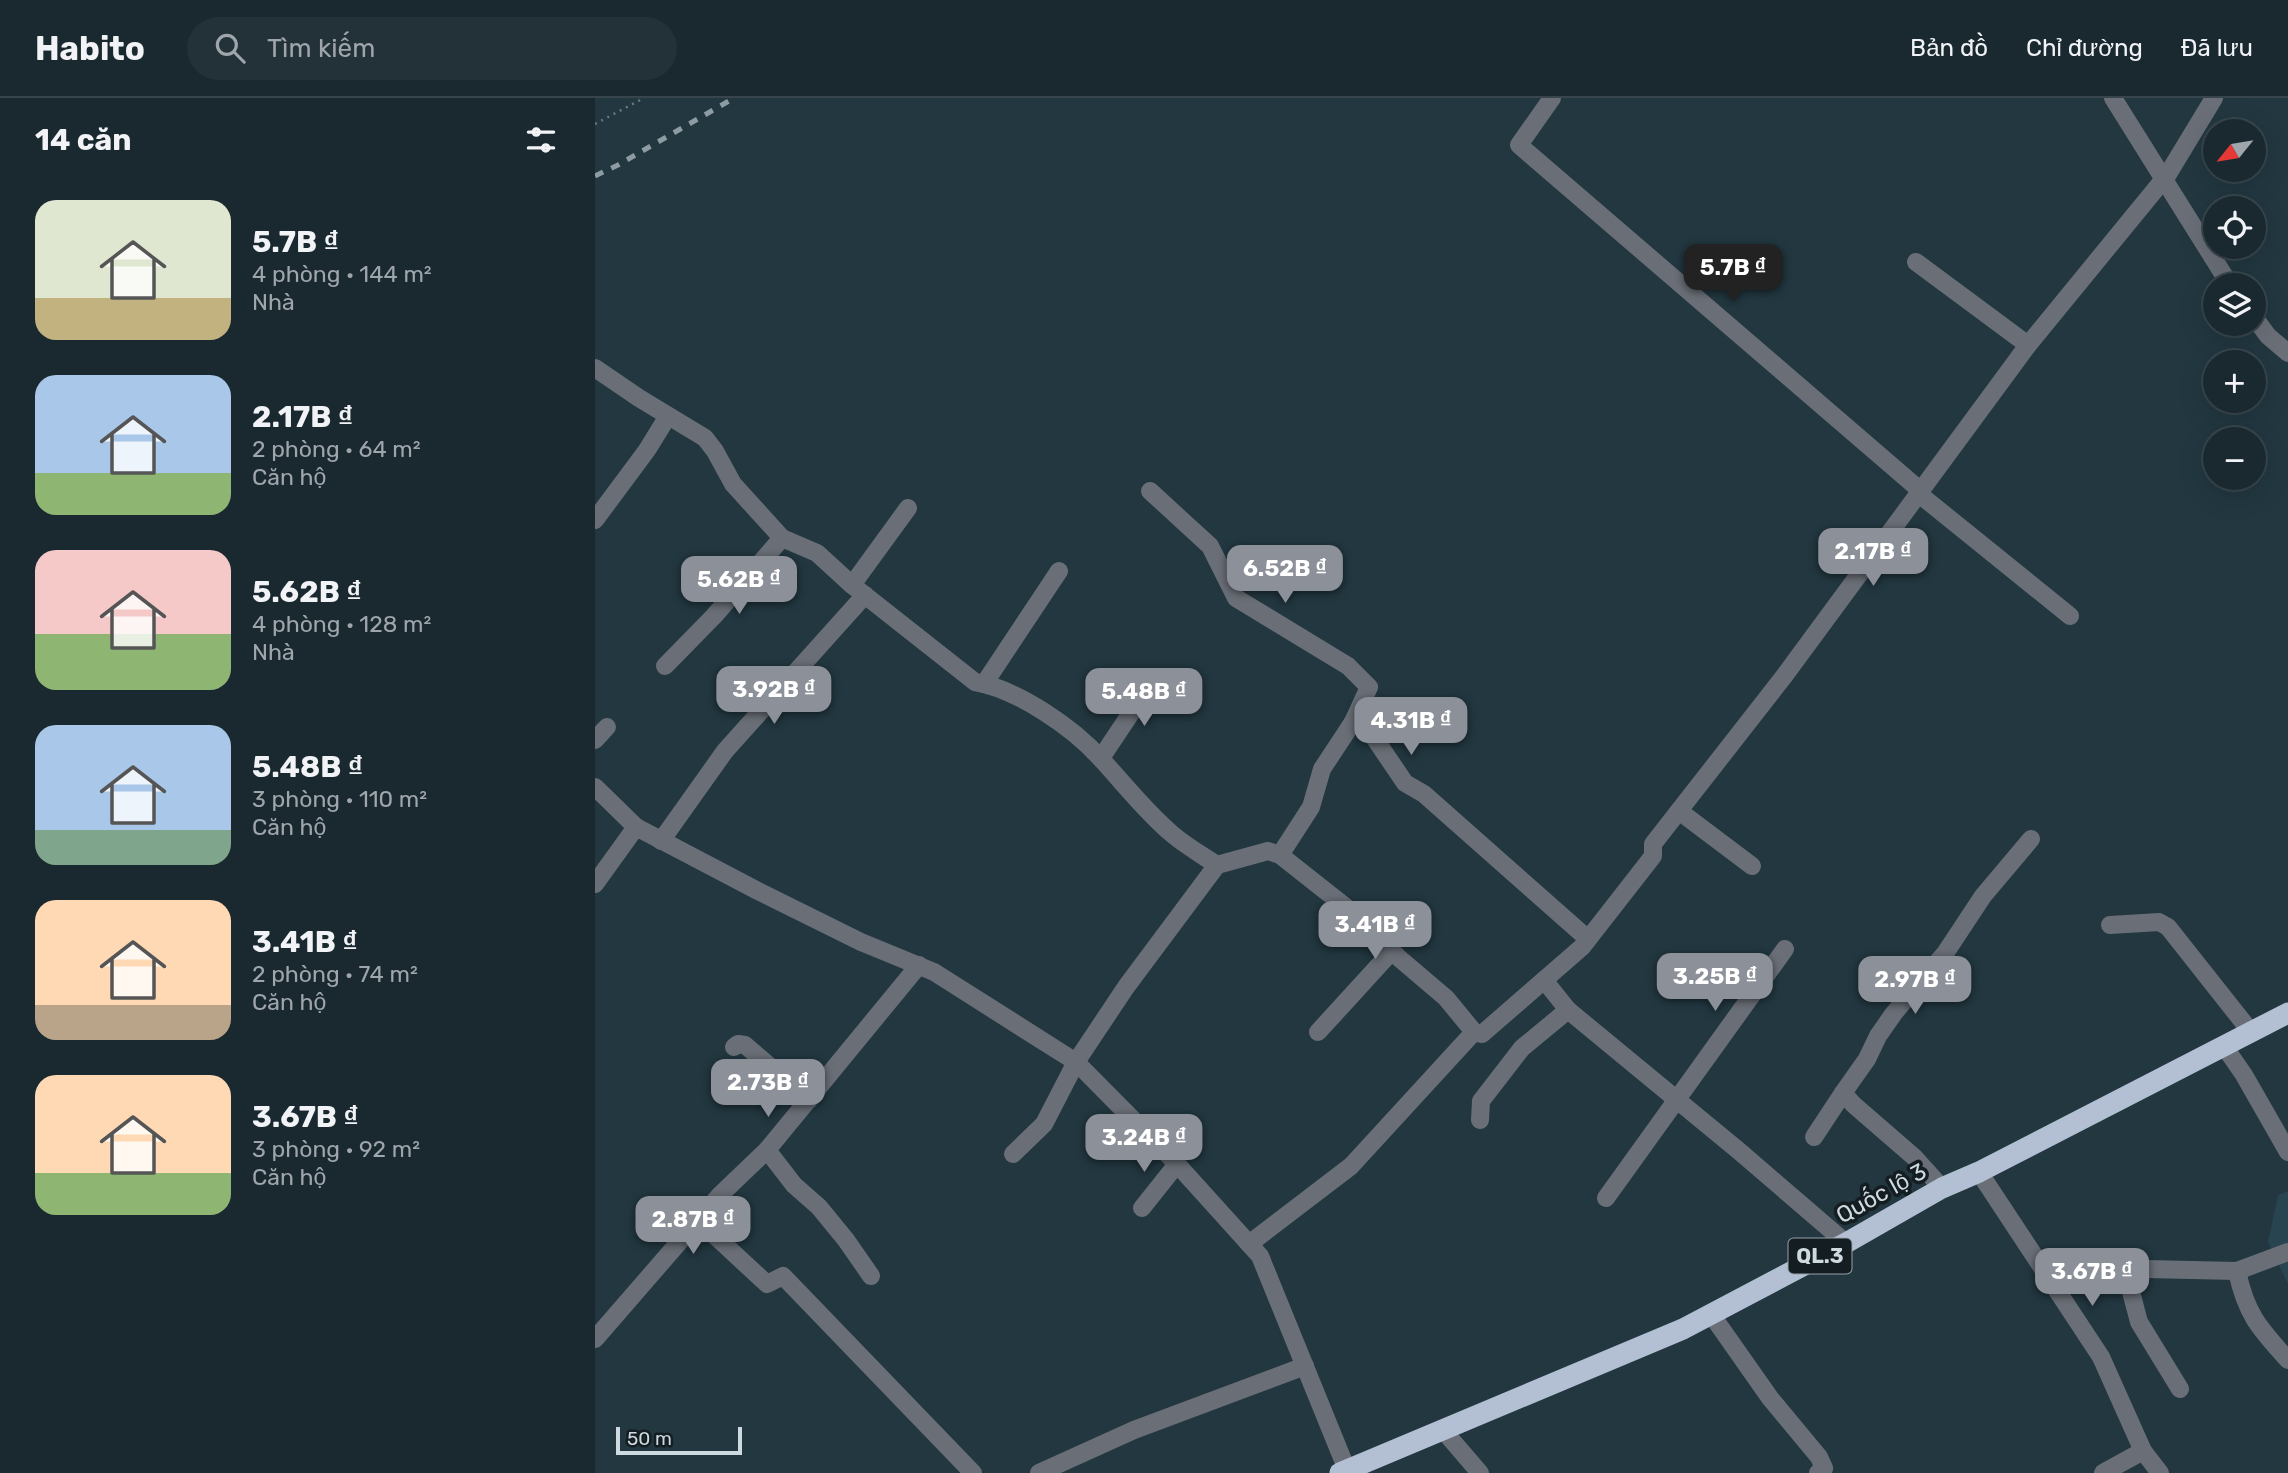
<!DOCTYPE html>
<html lang="vi">
<meta charset="utf-8">
<style>
body{margin:0;font-family:Rubik,sans-serif;background:#233138;color:#f1f3f6;height:100vh;display:flex;flex-direction:column;font-size:26px;white-space:nowrap}
*{box-sizing:border-box;margin:0}
p{font-size:23px;color:#9fa6ab}
.icon{flex:none;width:38px;height:38px;fill:none;stroke:currentColor;stroke-width:2;stroke-linecap:round;stroke-linejoin:round}
.map{position:relative;flex:1;overflow:hidden}
.drawer{display:flex;flex-direction:column;background:#1a2930;width:595px}
.drawer>*{flex:none}
.needle{width:46px;rotate:240deg}
.buttons{position:absolute;left:1608px;top:21px;display:grid;gap:14px}
.buttons a{display:grid;place-items:center;width:63px;height:63px;border-radius:50%;background:#1a2930;box-shadow:0 7px 28px #0002,0 0 0 2px #38454c;font-size:35px}
.scale{position:absolute;left:21px;bottom:18px;width:126px;box-sizing:border-box;padding-left:7px;border:4px solid #cedae0;border-top:0;font-size:19px;line-height:24px;white-space:nowrap;color:#cedae0;-webkit-text-stroke:5px #141d21;paint-order:stroke}
.price{position:absolute;translate:-50% -60px;padding:0 16px;border-radius:14px;background:#8c9099;color:#fff;font-size:23px;line-height:46px;filter:drop-shadow(0 2px 4px #0008)}
.price::after{content:'';position:absolute;left:50%;top:42px;width:21px;height:16px;margin-left:-10px;background:inherit;clip-path:polygon(0 0,100% 0,50% 100%)}
.price.on{background:#222;color:#fff}
ul{padding:0;list-style:none}
li{display:flex;align-items:center;gap:21px;height:175px;padding:0 35px}
li span{display:grid;place-items:center;flex:none;width:196px;height:140px;border-radius:21px;color:#555}
li>.icon{margin-inline-start:auto}
span .icon{width:84px;height:84px;fill:#fffc;stroke-width:1}
li b{font-size:30px}
h2{display:flex;justify-content:space-between;align-items:center;height:84px;padding:0 35px;font-size:30px}
header{display:flex;align-items:center;gap:42px;box-sizing:border-box;height:98px;padding:0 35px;background:#1a2930;border-bottom:2px solid #38454c}
header strong{font-size:33px}
nav{display:flex;gap:38px;margin-inline-start:auto;font-size:24px}
.search{width:490px;height:63px;background:#233138;display:flex;align-items:center;gap:18px;box-sizing:border-box;padding:0 24px;border-radius:38px;color:#9fa6ab;font-size:26px}
main{display:flex;flex:1;min-height:0}
.map>svg:first-child{display:block}
.built{fill:#284450}
.lines{fill:none;stroke-linecap:round;stroke-linejoin:round}
.path{stroke:#687981;stroke-width:2.5;stroke-dasharray:2 5;stroke-linecap:butt}
.minor{stroke:#6a6f77;stroke-width:18}
.highway{stroke:#b3c0d4;stroke-width:21}
.rail{stroke:#8d9ca3;stroke-width:5;stroke-dasharray:9 9;stroke-linecap:butt}
.labels{text-anchor:middle;stroke-width:7;stroke-linejoin:round;paint-order:stroke}
.shield{fill:#141d21;stroke:#96a1a7;stroke-width:2}
.shield-label{font-size:21px;font-weight:bold;fill:#cedae0}
.street-label{font-size:23px;fill:#cedae0;stroke:#141d21}
</style>
<header>
<strong>Habito</strong>
<div class="search"><svg class="icon" aria-label="search" viewBox="0 0 24 24"><circle cx="10" cy="10" r="6"/><path d="M15 15l6 6"/></svg>Tìm kiếm</div>
<nav><a>Bản đồ</a><a>Chỉ đường</a><a>Đã lưu</a></nav>
</header>
<main>
<section class="drawer">
<h2>14 căn<svg class="icon" aria-label="filters" viewBox="0 0 24 24"><path d="M4 7h16M4 17h16"/><circle cx="9" cy="7" r="2"/><circle cx="15" cy="17" r="2"/></svg></h2>
<ul>
<li><span style="background:linear-gradient(#dfe7d0 70%,#c2b280 0)"><svg class="icon" aria-label="home" viewBox="0 0 24 24"><path d="M3 11l9-7 9 7M6 9v11h12V9"/></svg></span><div><b>5.7B ₫</b><p>4 phòng · 144 m²</p><p>Nhà</p></div></li>
<li><span style="background:linear-gradient(#a9c7e8 70%,#8fb573 0)"><svg class="icon" aria-label="home" viewBox="0 0 24 24"><path d="M3 11l9-7 9 7M6 9v11h12V9"/></svg></span><div><b>2.17B ₫</b><p>2 phòng · 64 m²</p><p>Căn hộ</p></div></li>
<li><span style="background:linear-gradient(#f6c9c9 60%,#8fb573 0)"><svg class="icon" aria-label="home" viewBox="0 0 24 24"><path d="M3 11l9-7 9 7M6 9v11h12V9"/></svg></span><div><b>5.62B ₫</b><p>4 phòng · 128 m²</p><p>Nhà</p></div></li>
<li><span style="background:linear-gradient(#a9c7e8 75%,#7fa58c 0)"><svg class="icon" aria-label="home" viewBox="0 0 24 24"><path d="M3 11l9-7 9 7M6 9v11h12V9"/></svg></span><div><b>5.48B ₫</b><p>3 phòng · 110 m²</p><p>Căn hộ</p></div></li>
<li><span style="background:linear-gradient(#ffd9b3 75%,#b9a48a 0)"><svg class="icon" aria-label="home" viewBox="0 0 24 24"><path d="M3 11l9-7 9 7M6 9v11h12V9"/></svg></span><div><b>3.41B ₫</b><p>2 phòng · 74 m²</p><p>Căn hộ</p></div></li>
<li><span style="background:linear-gradient(#ffd9b3 70%,#8fb573 0)"><svg class="icon" aria-label="home" viewBox="0 0 24 24"><path d="M3 11l9-7 9 7M6 9v11h12V9"/></svg></span><div><b>3.67B ₫</b><p>3 phòng · 92 m²</p><p>Căn hộ</p></div></li>
</ul>
</section>
<div class="map">
<svg width="1693" height="1375" viewBox="0 0 1693 1375">
<rect width="100%" height="100%" fill="#223740"/>
<path class="built" d="M1693 1093V1186L1673 1144 1683 1097Z"/>
<g class="lines">
<path class="path" d="M0 26 49 0"/>
<g class="minor">
<path d="M957 0 924 47 1326 393"/>
<path d="M1518 0 1635 187"/>
<path d="M1321 164 1433 247"/>
<path d="M1659 219 1673 238 1693 255"/>
<path d="M0 270 44 300 110 340 120 353 138 386 187 440 222 455 257 487 380 584C422 591 479 630 507 662 530 687 551 714 577 736 591 748 607 757 622 767"/>
<path d="M555 393 615 448 641 500 753 568 774 589 758 624"/>
<path d="M1324 396 1475 518"/>
<path d="M0 422 52 352 73 318"/>
<path d="M257 487 313 410"/>
<path d="M70 568 119 518 187 440"/>
<path d="M389 586 464 473"/>
<path d="M0 642 12 629"/>
<path d="M506 660 560 579"/>
<path d="M0 689 41 729 0 786"/>
<path d="M1084 713 1157 768"/>
<path d="M41 729 163 793 266 844 339 874 481 964 581 1065 665 1158 752 1372"/>
<path d="M66 743 130 653 270 497"/>
<path d="M685 757 716 709 727 671 758 624 772 629 810 685 829 696 993 841"/>
<path d="M1515 827 1564 824 1573 829 1656 934"/>
<path d="M949 882 973 912"/>
<path d="M723 934 797 853"/>
<path d="M1629 948 1649 977 1693 1054"/>
<path d="M139 949 143 946 150 947 214 1002"/>
<path d="M885 1022 886 1003 927 950 973 912 1144 1053 1251 1145"/>
<path d="M1219 1039 1248 995"/>
<path d="M418 1056 449 1026 481 964 531 889 622 767 673 753 685 757 766 821 804 860 851 900 879 934 887 936 987 849 1058 758V746L1190 577 1433 247 1573 76 1619 0"/>
<path d="M1384 1074 1506 1259 1548 1353 1565 1375"/>
<path d="M1347 1090 1319 1059 1259 1007 1248 995 1272 961 1283 938 1299 915 1351 854 1388 798 1436 741"/>
<path d="M1011 1100 1190 851"/>
<path d="M547 1110 582 1066"/>
<path d="M103 1122 172 1186 188 1178 378 1375"/>
<path d="M654 1146 756 1068 879 934"/>
<path d="M1530 1171 1544 1224 1585 1291"/>
<path d="M1642 1173C1651 1216 1664 1230 1693 1262"/>
<path d="M1451 1175 1482 1161 1505 1170 1642 1173 1693 1154"/>
<path d="M276 1178 251 1142 224 1109 199 1087 172 1052 324 867"/>
<path d="M1116 1216 1175 1300 1224 1359 1229 1370 1223 1375"/>
<path d="M0 1241 125 1097 172 1052"/>
<path d="M848 1332 885 1375"/>
<path d="M444 1375 539 1332 710 1268"/>
<path d="M1508 1375 1548 1353"/>
</g>
<path class="highway" d="M745 1375 1088 1231 1251 1145 1347 1090 1384 1074 1693 915"/>
<path class="rail" d="M0 78 23 67 139 0"/>
</g>
<g class="labels">
<rect class="shield" x="1193.5" y="1140.5" width="63" height="35" rx="5"/>
<g class="shield-label">
<text x="1225" y="1165">QL.3</text>
</g>
<g class="street-label">
<text transform="translate(1286 1095) rotate(-29)" y="8">Quốc lộ 3</text>
</g>
</g>
</svg>
<div class="buttons">
<a><svg class="needle" viewBox="-14 -14 28 28"><path d="M0-13l5 13h-10z" fill="#e53935"/><path d="M0 13l5-13h-10z" fill="#9fa6ab"/></svg></a>
<a><svg class="icon" aria-label="locate" viewBox="0 0 24 24"><circle cx="12" cy="12" r="6"/><path d="M12 2v4M12 18v4M2 12h4M18 12h4"/></svg></a>
<a><svg class="icon" aria-label="layers" viewBox="0 0 24 24"><path d="M12 4l9 5-9 5-9-5zM3 14l9 5 9-5"/></svg></a>
<a>+</a>
<a>−</a>
</div>
<div class="scale">50 m</div>
<b class="price on" style="left:1138px;top:206px">5.7B ₫</b>
<b class="price" style="left:1278px;top:490px">2.17B ₫</b>
<b class="price" style="left:690px;top:507px">6.52B ₫</b>
<b class="price" style="left:144px;top:518px">5.62B ₫</b>
<b class="price" style="left:179px;top:628px">3.92B ₫</b>
<b class="price" style="left:549px;top:630px">5.48B ₫</b>
<b class="price" style="left:816px;top:659px">4.31B ₫</b>
<b class="price" style="left:780px;top:863px">3.41B ₫</b>
<b class="price" style="left:1120px;top:915px">3.25B ₫</b>
<b class="price" style="left:1320px;top:918px">2.97B ₫</b>
<b class="price" style="left:173px;top:1021px">2.73B ₫</b>
<b class="price" style="left:549px;top:1076px">3.24B ₫</b>
<b class="price" style="left:98px;top:1158px">2.87B ₫</b>
<b class="price" style="left:1497px;top:1210px">3.67B ₫</b>
</div>
</main>
